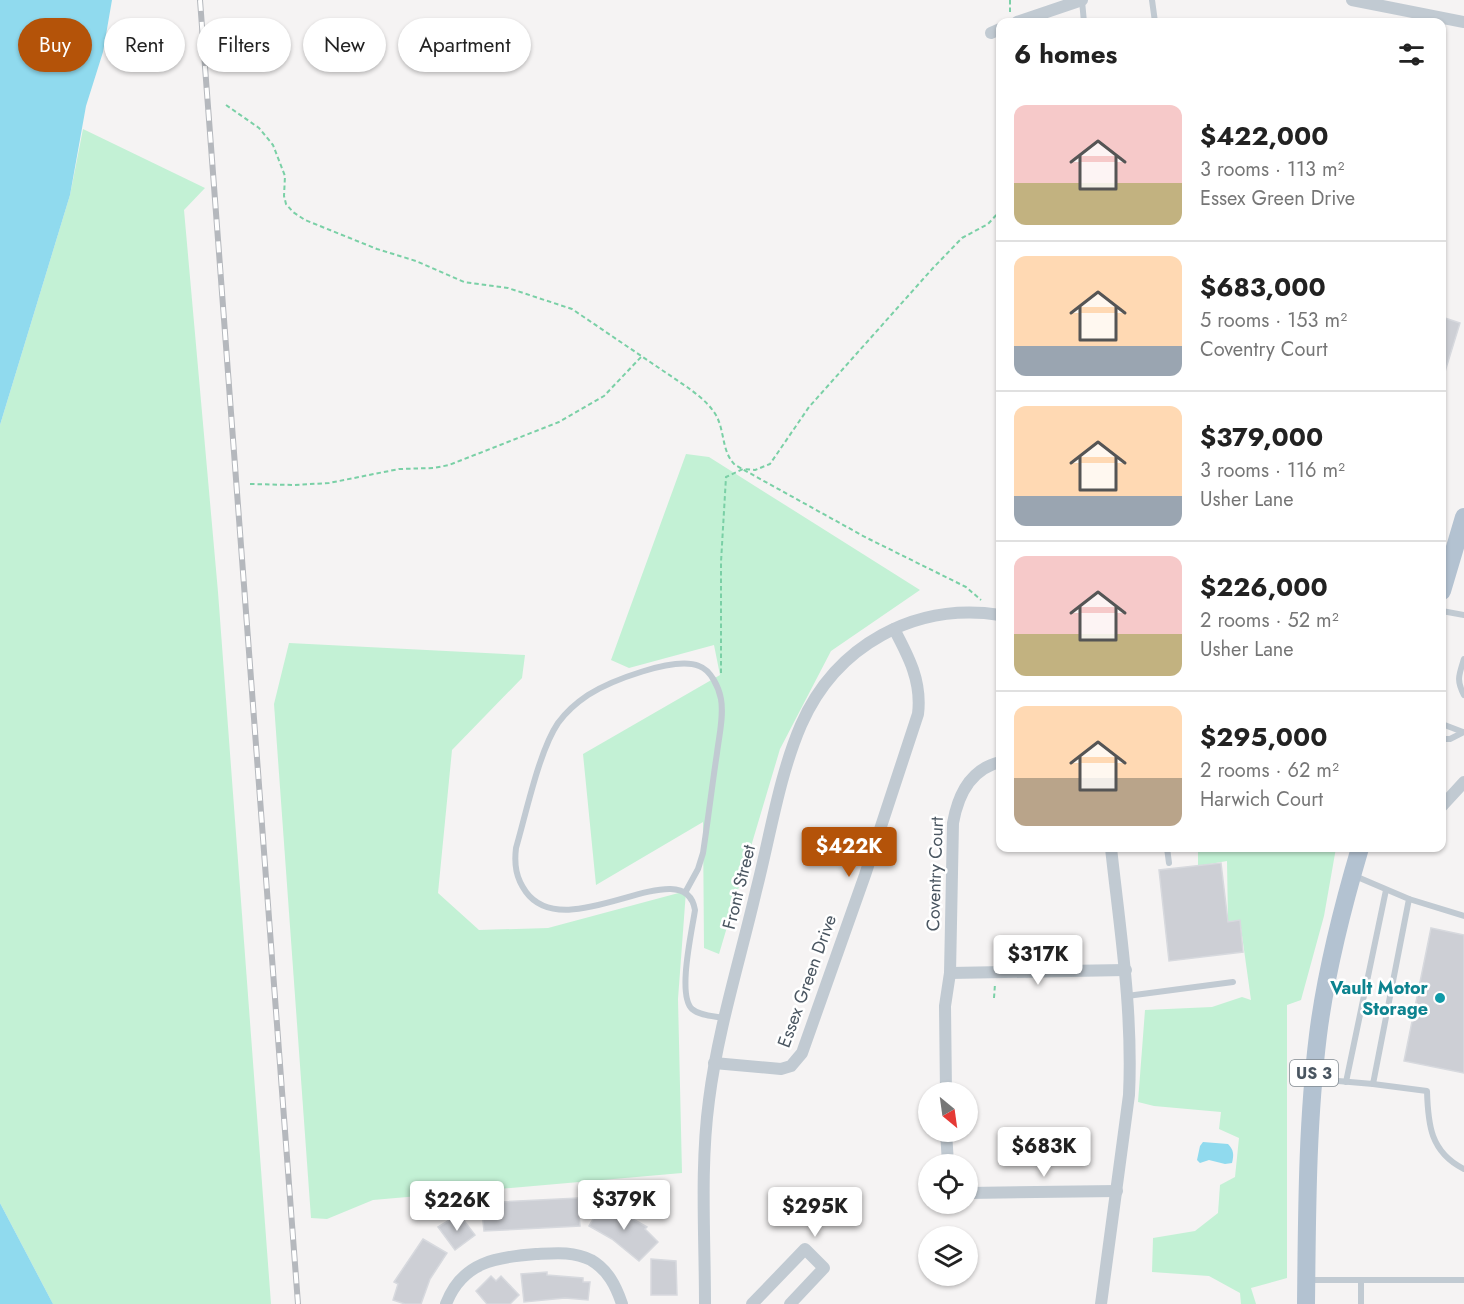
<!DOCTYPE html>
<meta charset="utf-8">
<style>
body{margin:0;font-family:Jost,sans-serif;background:#f2f2f2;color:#222;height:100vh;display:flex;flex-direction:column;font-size:22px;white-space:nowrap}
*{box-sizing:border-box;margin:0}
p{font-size:20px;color:#767676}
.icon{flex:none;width:33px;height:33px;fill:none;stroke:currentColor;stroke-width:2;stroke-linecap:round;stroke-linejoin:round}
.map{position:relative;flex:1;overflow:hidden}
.side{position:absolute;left:996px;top:18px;width:450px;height:834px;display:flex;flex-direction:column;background:#fff;border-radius:12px;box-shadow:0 2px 4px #0004}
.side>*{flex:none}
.top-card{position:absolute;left:18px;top:18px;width:570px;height:54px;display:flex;gap:12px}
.needle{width:39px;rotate:151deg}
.fabs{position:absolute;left:918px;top:1082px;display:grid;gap:12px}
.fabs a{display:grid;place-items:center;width:60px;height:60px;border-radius:50%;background:#fff;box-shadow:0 2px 4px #0004;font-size:30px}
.price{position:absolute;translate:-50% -51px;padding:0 14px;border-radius:6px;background:#fff;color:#222;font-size:20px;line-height:39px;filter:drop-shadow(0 2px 3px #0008)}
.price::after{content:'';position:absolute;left:50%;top:36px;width:18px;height:14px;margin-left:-9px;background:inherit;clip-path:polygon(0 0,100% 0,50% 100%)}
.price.current{background:#b45309;color:#fff}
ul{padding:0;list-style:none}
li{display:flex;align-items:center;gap:18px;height:150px;padding:0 18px}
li+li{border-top:2px solid #e0e0e0}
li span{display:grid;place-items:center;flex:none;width:168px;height:120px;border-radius:12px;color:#555}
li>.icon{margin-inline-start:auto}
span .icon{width:72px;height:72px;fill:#fffc;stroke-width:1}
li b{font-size:26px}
h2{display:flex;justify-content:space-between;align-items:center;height:72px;padding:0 18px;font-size:26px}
.chip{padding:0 21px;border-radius:27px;background:#fff;box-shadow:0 2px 4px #0004;font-size:21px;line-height:54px}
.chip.current{background:#b45309;color:#fff}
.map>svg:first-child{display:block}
.green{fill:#c3f1d5}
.water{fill:#90daee}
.building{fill:#cdcfd5;stroke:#d7d9de;stroke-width:1.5}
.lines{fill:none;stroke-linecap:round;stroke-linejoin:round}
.path{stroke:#7ad0a6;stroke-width:2;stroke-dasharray:4.5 3;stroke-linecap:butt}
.service{stroke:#c1cad2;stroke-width:6}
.minor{stroke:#c1cad2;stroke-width:12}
.primary{stroke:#b3c2d1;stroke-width:18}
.rail-casing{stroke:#b5b8bd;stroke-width:6}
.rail{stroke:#fff;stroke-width:4;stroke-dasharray:11;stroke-linecap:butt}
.culture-dot{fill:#0f9aa8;stroke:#fff;stroke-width:2}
.labels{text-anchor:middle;stroke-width:5;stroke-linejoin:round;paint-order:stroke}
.shield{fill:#fff;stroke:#808990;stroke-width:1.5}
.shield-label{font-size:16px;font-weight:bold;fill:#4a5661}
.street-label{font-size:18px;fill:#4a5661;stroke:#fff}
.culture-label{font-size:18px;font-weight:bold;fill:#0d838f;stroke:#fff;text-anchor:end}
</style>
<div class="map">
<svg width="1464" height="1304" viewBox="0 0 1464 1304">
<rect width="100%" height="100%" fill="#f5f3f3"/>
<g class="green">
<path d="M83 129 205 188 184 210 218 592 271 1304H53L0 1203V425L70 195Z"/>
<path d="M686 454 709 457 920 590 831 651 780 749 719 954 704 948 703 822 596 885 583 754 720 675 714 645 629 668 611 660Z"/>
<path d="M289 643 525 655 522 678 452 750 438 893 479 930 548 928 686 891 678 999 682 1173 373 1200 327 1219 311 1218 274 704Z"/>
<path d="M1198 848H1336L1324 916 1301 1000 1287 1005V1278L1251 1288 1256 1304H1241L1240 1293 1209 1276 1152 1272 1153 1238 1195 1231 1218 1213 1220 1185 1235 1177 1239 1138 1219 1129 1221 1112 1154 1106 1138 1102 1145 1010 1212 1007 1242 997 1251 1000 1240 921 1228 922 1227 861 1198 866Z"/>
</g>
<g class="water">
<path d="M0 0H112L103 52 86 106 70 195 0 425Z"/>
<path d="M1203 1142 1228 1144C1234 1150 1234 1155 1232 1163L1225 1164 1209 1160 1200 1163 1197 1160 1200 1146Z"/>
<path d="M0 1203 53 1304H0Z"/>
</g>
<g class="building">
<path d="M1442 317 1460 323 1444 375H1442Z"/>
<path d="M1221 863 1228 922 1240 920 1243 952 1169 961 1159 870Z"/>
<path d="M1431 928 1464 935V1073L1404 1061Z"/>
<path d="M578 1198 580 1226 484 1231 481 1203Z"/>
<path d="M603 1202 647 1227 645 1229 658 1242 639 1261 612 1239 589 1226Z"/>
<path d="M459 1214 475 1235 455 1250 438 1227Z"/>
<path d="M423 1239 447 1253 430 1279 421 1304H405L393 1300 398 1284 394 1282Z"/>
<path d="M651 1259 676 1261 677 1295H651Z"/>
<path d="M547 1272V1275L583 1278V1282H590L588 1300 565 1298 524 1302 521 1274Z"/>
<path d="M491 1276 496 1281 501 1276 519 1295 510 1304H487L476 1291Z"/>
</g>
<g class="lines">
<g class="path">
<path d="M1010 0V12"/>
<path d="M226 105 259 128 273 145 285 176 284 196 286 204 293 212 305 220 377 249 416 261 464 282 508 288 572 309 687 387C698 395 710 404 717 417 725 434 722 452 735 465L865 537 966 587 981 600"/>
<path d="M250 484 293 485 329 483 399 469 434 468 449 465 559 422 604 396 642 356"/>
<path d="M721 673V562L726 477 743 469 755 470 770 464 809 407 933 268 962 238 988 224 1000 211"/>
<path d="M994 998 995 984"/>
</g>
<g class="service">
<path d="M1152 0 1155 22"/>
<path d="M1082 1 1084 22"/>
<path d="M1442 611 1464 615"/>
<path d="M1464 659C1459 675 1456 680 1464 695"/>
<path d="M1442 724 1463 732"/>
<path d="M1442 739H1450L1464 732"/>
<path d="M1167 848 1169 863"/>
<path d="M686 891 698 869 703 853C708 820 712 786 717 753 719 736 724 716 721 699 719 688 711 670 699 666 674 656 610 681 588 695 576 703 566 712 558 723 539 751 526 814 516 848 514 865 516 878 526 892 567 948 685 848 695 910 692 931 677 995 692 1009 700 1016 715 1016 724 1018"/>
<path d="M1409 899 1464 916"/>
<path d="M1127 996 1233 982"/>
<path d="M1315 1079 1373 1084 1409 899 1355 876"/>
<path d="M1346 1082 1386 890"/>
<path d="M1373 1084 1427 1091C1428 1124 1430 1152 1464 1169"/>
<path d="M1310 1280H1361V1304"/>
<path d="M1361 1280H1464"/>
</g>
<g class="minor">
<path d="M1352 0 1464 22"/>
<path d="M1017 22 1082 0"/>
<path d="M991 33 1000 29"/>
<path d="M1442 806 1464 782"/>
<path d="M950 973 1126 970"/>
<path d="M714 1063 781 1069 791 1066 802 1053 865 875 918 714C922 682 909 657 894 629"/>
<path d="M946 1092 945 1006 950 973 953 823C958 795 971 769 1000 762"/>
<path d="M946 1131 948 1164"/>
<path d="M968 1193 1117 1191"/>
<path d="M446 1304C462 1262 496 1257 536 1254 555 1253 573 1251 591 1260 608 1270 616 1286 622 1304"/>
<path d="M705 1304C705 1236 700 1167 709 1100 718 1029 740 960 756 891 770 837 779 776 801 725 836 645 915 602 1000 615"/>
<path d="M752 1304 805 1249 824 1268 790 1304"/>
<path d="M1101 1304 1129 1095C1133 1011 1120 930 1111 848"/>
</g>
<g class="primary">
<path d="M1442 591 1464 517"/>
<path d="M1306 1304C1307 1214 1307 1124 1318 1035 1326 971 1342 909 1360 848"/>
</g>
<g class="rail-casing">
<path id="rail" d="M200 0 298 1304"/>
</g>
<use href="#rail" class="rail"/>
</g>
<circle class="culture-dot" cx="1440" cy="998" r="6"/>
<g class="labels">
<rect class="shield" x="1290" y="1060" width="48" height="26" rx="4.5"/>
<g class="shield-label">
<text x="1314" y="1079">US 3</text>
</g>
<g class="street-label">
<text transform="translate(935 874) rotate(-88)" y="6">Coventry Court</text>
<text transform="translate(739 887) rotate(-76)" y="6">Front Street</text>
<text transform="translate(807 981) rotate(-70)" y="6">Essex Green Drive</text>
</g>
<g class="culture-label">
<text x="1428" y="994">Vault Motor<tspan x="1428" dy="21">Storage</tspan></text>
</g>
</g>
</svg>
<div class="fabs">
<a><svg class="needle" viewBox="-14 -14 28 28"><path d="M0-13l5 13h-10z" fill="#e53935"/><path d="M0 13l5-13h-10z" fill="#767676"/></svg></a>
<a><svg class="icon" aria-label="locate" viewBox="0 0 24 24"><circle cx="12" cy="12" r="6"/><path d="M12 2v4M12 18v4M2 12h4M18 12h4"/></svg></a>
<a><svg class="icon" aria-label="layers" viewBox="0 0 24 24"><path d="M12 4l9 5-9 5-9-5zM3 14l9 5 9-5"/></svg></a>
</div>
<b class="price current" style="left:849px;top:878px">$422K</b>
<b class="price" style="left:1038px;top:986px">$317K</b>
<b class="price" style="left:1044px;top:1178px">$683K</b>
<b class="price" style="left:624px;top:1231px">$379K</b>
<b class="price" style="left:457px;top:1232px">$226K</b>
<b class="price" style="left:815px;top:1238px">$295K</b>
<div class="top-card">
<a class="chip current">Buy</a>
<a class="chip">Rent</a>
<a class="chip">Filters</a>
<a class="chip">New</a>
<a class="chip">Apartment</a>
</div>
<section class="side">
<h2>6 homes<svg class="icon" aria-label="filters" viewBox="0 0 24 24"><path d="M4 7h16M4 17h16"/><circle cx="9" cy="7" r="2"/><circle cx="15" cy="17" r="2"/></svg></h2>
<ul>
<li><span style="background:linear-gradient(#f6c9c9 65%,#c2b280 0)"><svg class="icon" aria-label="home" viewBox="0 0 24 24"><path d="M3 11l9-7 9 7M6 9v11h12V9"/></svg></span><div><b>$422,000</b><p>3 rooms · 113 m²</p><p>Essex Green Drive</p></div></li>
<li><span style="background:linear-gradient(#ffd9b3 75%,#9aa5b1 0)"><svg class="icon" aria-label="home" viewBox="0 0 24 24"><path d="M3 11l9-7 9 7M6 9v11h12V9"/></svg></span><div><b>$683,000</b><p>5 rooms · 153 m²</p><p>Coventry Court</p></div></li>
<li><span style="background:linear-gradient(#ffd9b3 75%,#9aa5b1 0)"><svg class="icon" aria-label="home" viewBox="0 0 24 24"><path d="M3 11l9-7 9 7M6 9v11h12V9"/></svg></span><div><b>$379,000</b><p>3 rooms · 116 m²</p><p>Usher Lane</p></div></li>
<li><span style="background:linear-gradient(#f6c9c9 65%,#c2b280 0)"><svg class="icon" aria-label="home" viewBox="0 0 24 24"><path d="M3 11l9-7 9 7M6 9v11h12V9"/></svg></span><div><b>$226,000</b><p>2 rooms · 52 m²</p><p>Usher Lane</p></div></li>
<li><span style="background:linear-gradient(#ffd9b3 60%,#b9a48a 0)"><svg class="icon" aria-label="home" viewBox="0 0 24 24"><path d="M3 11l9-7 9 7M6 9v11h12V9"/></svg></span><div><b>$295,000</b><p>2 rooms · 62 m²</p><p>Harwich Court</p></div></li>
</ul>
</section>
</div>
